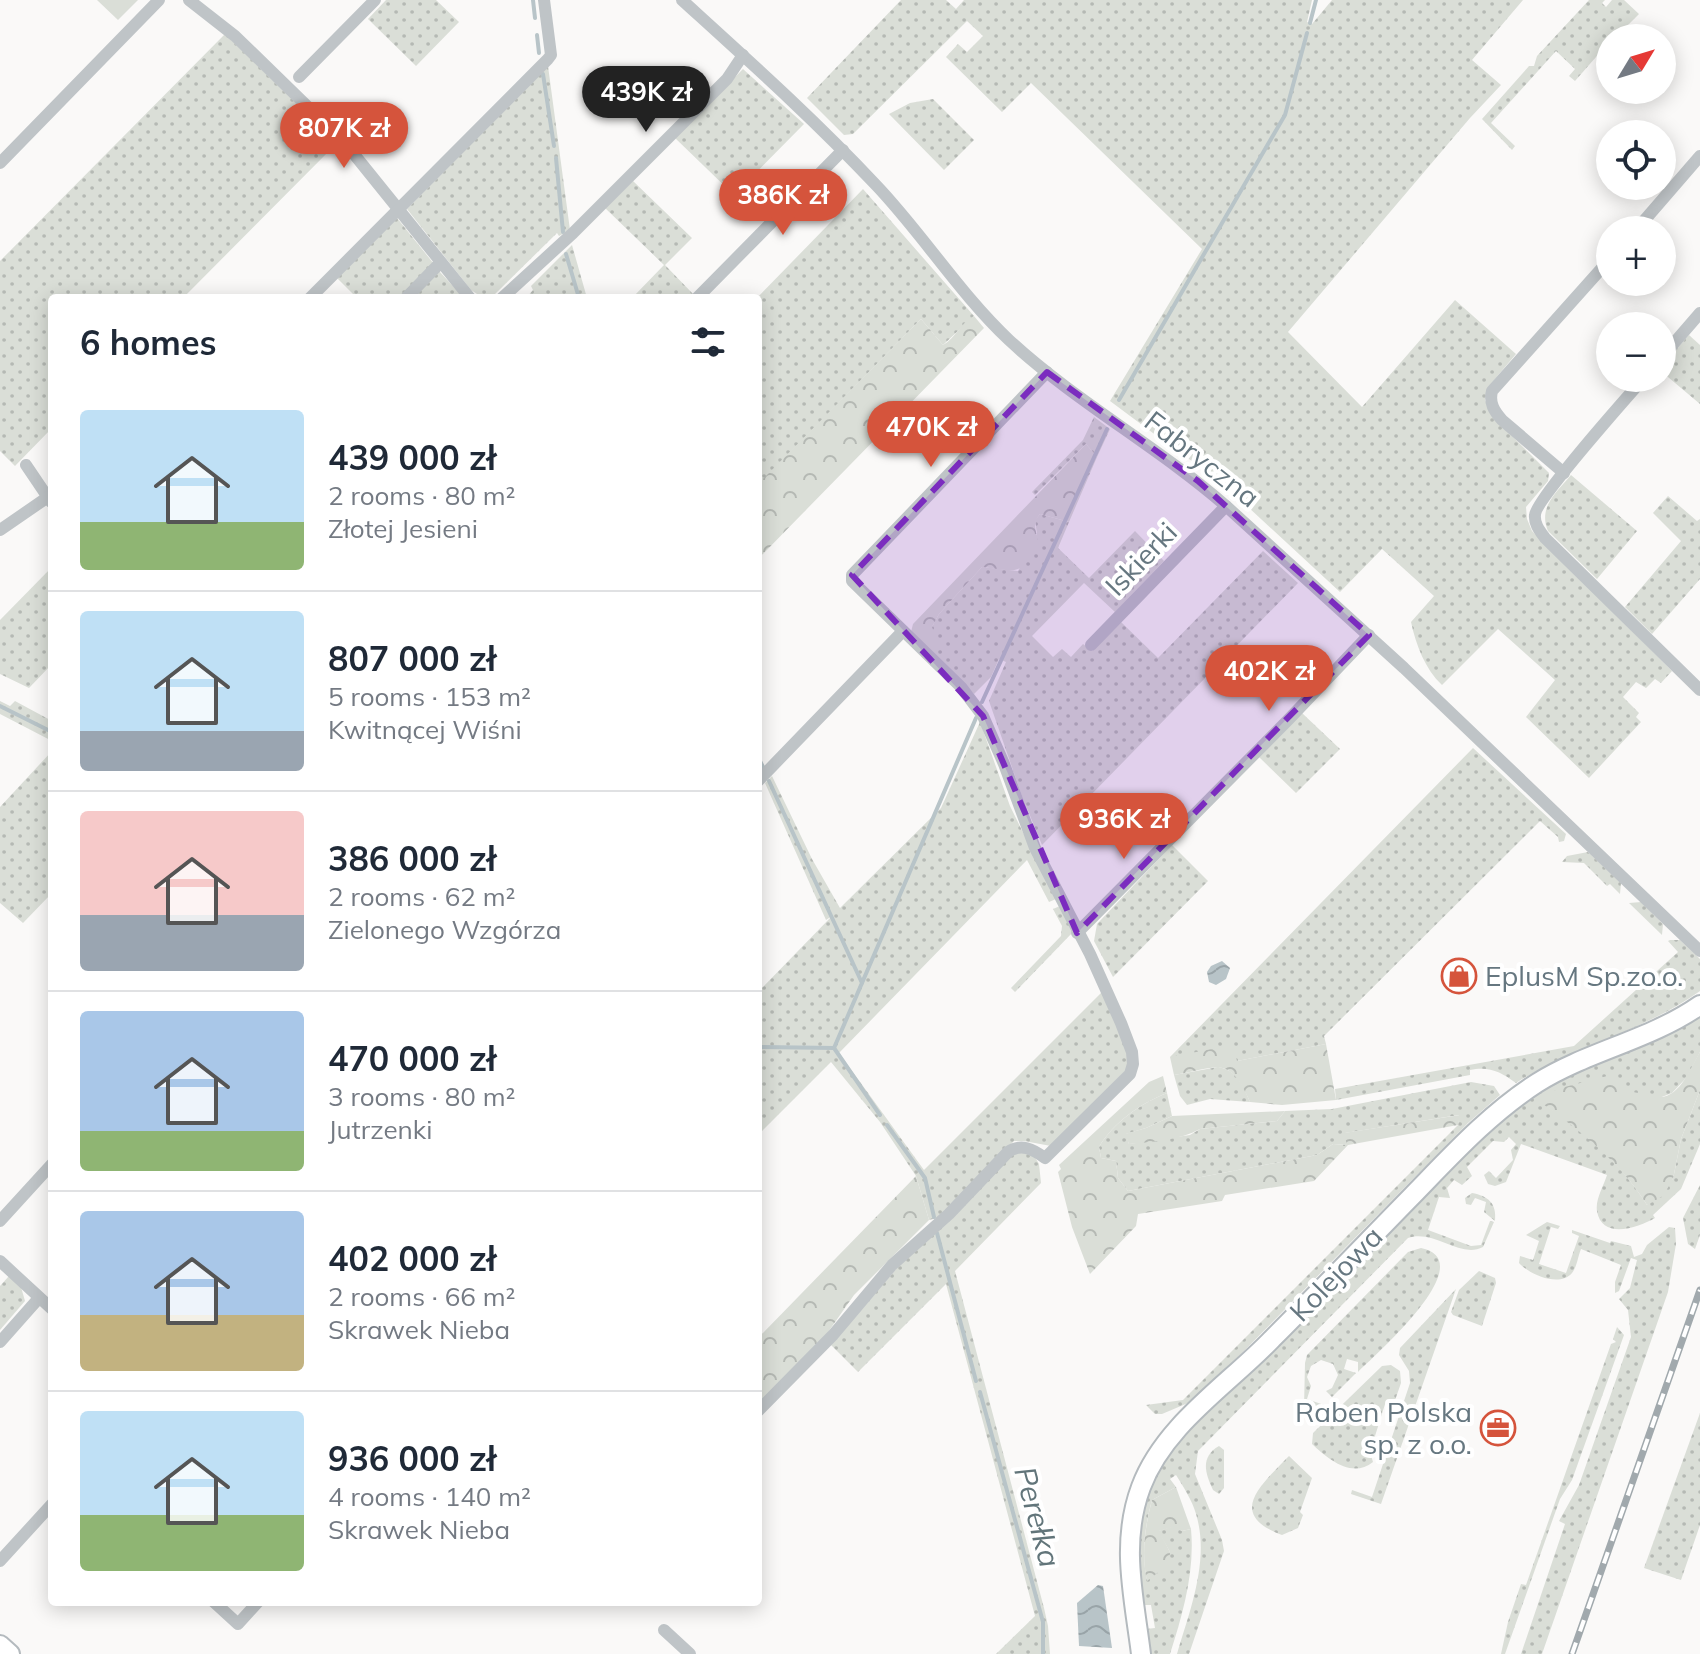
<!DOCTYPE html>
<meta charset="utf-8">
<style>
body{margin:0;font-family:Mulish,sans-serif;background:#f6f6f7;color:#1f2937;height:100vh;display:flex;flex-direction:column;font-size:30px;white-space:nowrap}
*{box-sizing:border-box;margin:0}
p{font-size:26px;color:#747a83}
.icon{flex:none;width:44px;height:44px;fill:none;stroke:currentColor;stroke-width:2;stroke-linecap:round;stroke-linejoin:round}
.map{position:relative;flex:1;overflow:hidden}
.sheet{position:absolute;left:48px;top:294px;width:714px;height:1312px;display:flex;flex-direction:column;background:#fff;border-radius:8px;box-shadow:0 4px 20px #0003}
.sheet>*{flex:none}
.needle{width:52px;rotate:52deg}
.fabs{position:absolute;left:1596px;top:24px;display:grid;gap:16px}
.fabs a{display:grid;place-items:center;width:80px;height:80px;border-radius:50%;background:#fff;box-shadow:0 4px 20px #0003;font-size:40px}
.price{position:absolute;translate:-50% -68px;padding:0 18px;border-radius:28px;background:#d5543c;color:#fff;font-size:26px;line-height:52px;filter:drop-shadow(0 2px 4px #0008)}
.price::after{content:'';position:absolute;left:50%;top:48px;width:24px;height:18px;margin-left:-12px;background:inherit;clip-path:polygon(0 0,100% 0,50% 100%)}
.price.current{background:#222;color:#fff}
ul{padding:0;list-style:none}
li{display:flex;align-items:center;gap:24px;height:200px;padding:0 32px}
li+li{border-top:2px solid #e0e1e3}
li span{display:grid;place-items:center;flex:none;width:224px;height:160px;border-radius:8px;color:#555}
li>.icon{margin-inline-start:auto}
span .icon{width:96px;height:96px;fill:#fffc;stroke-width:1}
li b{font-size:34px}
h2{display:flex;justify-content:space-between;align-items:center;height:96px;padding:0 32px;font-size:34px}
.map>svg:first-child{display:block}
.green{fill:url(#green-dots)}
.forest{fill:url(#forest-crowns)}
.pitch{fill:#daded7}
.water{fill:url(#water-waves)}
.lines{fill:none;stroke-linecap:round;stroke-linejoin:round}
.stream{stroke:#b8c4c8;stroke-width:4}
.secondary-casing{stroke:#b4babe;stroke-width:22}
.street{stroke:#bfc4c7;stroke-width:12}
.secondary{stroke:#fff;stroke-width:18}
.rail-casing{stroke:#a1a9ad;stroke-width:7}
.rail{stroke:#fff;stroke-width:4;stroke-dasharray:12;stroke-linecap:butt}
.marked{fill:#7b2cbf;fill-opacity:0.2;stroke:#7b2cbf;stroke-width:6;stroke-dasharray:16 10;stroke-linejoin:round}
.labels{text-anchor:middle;stroke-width:8;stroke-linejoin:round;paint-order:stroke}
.street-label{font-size:28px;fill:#667780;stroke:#fff}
.poi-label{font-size:28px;fill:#667780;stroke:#fff;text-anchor:start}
.water-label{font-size:30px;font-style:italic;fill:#62757a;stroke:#fff}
</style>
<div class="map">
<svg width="1700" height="1654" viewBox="0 0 1700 1654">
<defs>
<pattern id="green-dots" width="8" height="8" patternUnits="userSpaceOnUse" patternTransform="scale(2)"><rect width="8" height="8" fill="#daded7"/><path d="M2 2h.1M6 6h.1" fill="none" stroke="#b5b9b4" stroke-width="1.8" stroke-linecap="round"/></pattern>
<pattern id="forest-crowns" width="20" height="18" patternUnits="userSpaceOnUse" patternTransform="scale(2)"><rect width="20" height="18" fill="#daded7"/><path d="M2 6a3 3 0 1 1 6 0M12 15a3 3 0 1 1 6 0" fill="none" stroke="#b5b9b4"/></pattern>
<pattern id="water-waves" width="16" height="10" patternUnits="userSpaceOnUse" patternTransform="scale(2)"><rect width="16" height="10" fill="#b8c4c8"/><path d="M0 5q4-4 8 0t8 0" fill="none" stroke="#99a4a8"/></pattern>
</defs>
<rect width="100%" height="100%" fill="#faf9f8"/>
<g class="green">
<path d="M386 0H436L459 22 416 66 368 19Z"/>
<path d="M901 0H946L956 9 964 0H1312L1307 22 1312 24 1332 0H1523L1472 60 1501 85 1470 118 1288 332 1362 407 1455 300 1516 354 1489 386 1485 400 1495 419 1549 473 1548 481 1526 507 1527 519 1532 531 1672 671 1661 683 1655 679 1646 688 1636 682 1623 697 1639 713 1636 717 1641 722 1589 778 1526 717 1555 680 1498 629 1442 685C1425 669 1416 645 1411 622L1434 596 1382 549 1340 592 1221 482 1182 454 1184 452 1175 445 1173 448 1110 401 1202 249 1031 83 1002 112 946 57 958 44 967 52 983 36 967 21 853 134 844 135 807 98Z"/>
<path d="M1589 0H1605L1602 3 1606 7 1612 0H1624L1639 14 1628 25 1633 31 1631 33 1620 30 1610 38V41L1575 81 1569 76 1575 69 1556 51 1491 123 1515 146 1512 150 1482 119 1529 66H1534L1537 56Z"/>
<path d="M225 34 337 143 183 298H52V428L15 466 0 451V261Z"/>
<path d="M548 66 570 230 559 236 557 233 491 298H483L471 290 407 209Z"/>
<path d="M743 69 804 124 734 195 675 138Z"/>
<path d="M933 99 974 140 944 170 889 114 910 103Z"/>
<path d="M633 181 692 238 665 265 693 294 689 298H632L664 265 605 208Z"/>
<path d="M863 189 974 316 943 345 921 319 764 479 758 473 757 298Z"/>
<path d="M397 218 434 264 401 298H357L337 278Z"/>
<path d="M572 245 587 298H520L523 295 527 297 533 290 531 286Z"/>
<path d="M439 271 464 298H413Z"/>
<path d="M1689 335 1700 345V404L1662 372V366Z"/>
<path d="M1094 417 1110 429 1097 457 1086 444 1035 495 1032 492 1083 440Z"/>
<path d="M1571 475 1637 531 1597 579 1548 531C1538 507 1556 493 1571 475Z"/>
<path d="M1668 496 1697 521 1700 519V579L1652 634 1625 607 1681 541 1653 513Z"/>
<path d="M1040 514 1069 522 1058 548 1089 578 1135 531 1164 561 1115 612 1084 583 1032 636 1053 657 1062 649 1071 657 1083 644 1092 651 1121 622 1158 658 1263 551 1298 583 1042 845 1022 796 989 701 1006 662 999 659 991 677 974 694 934 655 932 627 939 614 982 567 1018 571 1037 534 1035 520Z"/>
<path d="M52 567V664L29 688 0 674V620Z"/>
<path d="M0 701 10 706 15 701 52 721V741L0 714Z"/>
<path d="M1302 713 1340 749 1296 793 1259 757Z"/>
<path d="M980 722 1010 806 1056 899 1049 902 1027 860 839 1053 924 1170 1103 991 1127 1053V1069L1051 1146 1024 1141H1014L941 1217 929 1220 916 1176 880 1122 831 1062 758 1135V992L832 916 826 920 765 783 772 776 812 859 840 908 941 808Z"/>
<path d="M1473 748 1566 834 1564 841 1559 842 1558 837 1540 821 1324 1036 1326 1044 1237 1061 1170 1057Z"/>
<path d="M52 751V893L23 923 0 903V807Z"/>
<path d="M1172 845 1208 881 1113 977 1094 941 1097 924Z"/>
<path d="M1588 852 1621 883 1620 894 1610 884 1607 886 1584 863 1562 862 1567 856Z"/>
<path d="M1641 902 1663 924 1662 935 1629 903Z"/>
<path d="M1060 906 1073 932 1015 992 1011 988 1061 936 1062 926 1053 909Z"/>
<path d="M1670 940H1680L1700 959V991C1643 1032 1575 1045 1516 1083 1501 1072 1489 1066 1470 1070V1075L1336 1100 1335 1089 1574 1046 1678 952 1668 941Z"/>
<path d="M1700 1013V1052L1687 1077 1672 1093 1659 1098 1625 1093 1622 1089 1546 1106C1586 1131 1622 1165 1647 1205L1673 1179 1681 1139 1700 1090V1144L1681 1189 1653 1215 1655 1218C1639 1227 1602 1241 1597 1211 1595 1200 1604 1185 1607 1175L1521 1144 1506 1182 1495 1186 1488 1184 1484 1175 1489 1171 1496 1178 1513 1160 1511 1150 1516 1144 1509 1137 1504 1142 1493 1141 1467 1167 1472 1176 1462 1185 1454 1180 1447 1188 1450 1198 1439 1197 1428 1230 1471 1246 1481 1245 1490 1221 1494 1222 1483 1247C1460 1259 1434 1229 1408 1238L1198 1451 1195 1474 1222 1540 1224 1551 1189 1654H1177C1190 1610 1210 1560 1196 1514 1192 1500 1184 1488 1176 1475L1170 1479 1176 1487 1152 1500C1145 1527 1141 1552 1147 1580L1170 1552 1158 1531 1174 1526 1182 1531 1191 1529C1195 1571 1183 1614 1170 1654H1149L1146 1629 1155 1628 1151 1605H1143C1131 1537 1138 1494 1181 1438L1483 1133C1547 1079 1624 1048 1700 1013Z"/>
<path d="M1218 1067C1237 1070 1243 1085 1250 1102L1210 1099 1187 1105 1180 1096 1174 1075Z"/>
<path d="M1471 1082 1494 1086 1500 1095 1468 1123 1236 1359 1188 1403 1162 1414H1155L1146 1405 1183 1400 1458 1125 1459 1115 1345 1133 1348 1145 1333 1144 1317 1155 1128 1191 1118 1178 1116 1161 1101 1158 1099 1147C1113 1123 1141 1103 1167 1093L1172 1116 1146 1128 1126 1134 1129 1144 1190 1135 1200 1129 1277 1121 1285 1111 1332 1109Z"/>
<path d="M1019 1149 1033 1154 1039 1164 1041 1183 955 1271 1044 1608 1048 1626 1050 1654H996L1035 1616 946 1284 858 1372 831 1345 915 1247Z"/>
<path d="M1700 1185V1235L1695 1249 1688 1244 1683 1218Z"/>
<path d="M1472 1193C1488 1196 1497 1203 1495 1221L1484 1212 1486 1202 1475 1198 1471 1205 1466 1204 1465 1198Z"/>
<path d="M1547 1222 1560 1226 1558 1229 1551 1227 1539 1264 1566 1273 1579 1236 1572 1233V1230L1610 1243 1611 1241 1631 1246 1634 1257 1642 1254 1647 1245 1669 1227 1675 1228 1676 1244 1668 1292 1542 1654H1521L1565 1524 1559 1521 1579 1485 1631 1337 1628 1310 1619 1299 1630 1288 1637 1260 1631 1258 1619 1291 1615 1293V1282L1621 1265 1581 1249C1578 1256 1577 1267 1572 1273 1559 1288 1529 1274 1519 1263L1520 1256 1533 1260 1539 1241 1526 1235Z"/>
<path d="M1421 1248C1483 1261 1375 1355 1358 1372V1362L1347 1359 1344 1369 1356 1373 1332 1397 1326 1391 1332 1388 1338 1375 1333 1364 1321 1360 1311 1366 1307 1377 1311 1386 1307 1399 1324 1405 1314 1414H1307L1304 1408 1305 1363 1307 1355 1408 1252Z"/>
<path d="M1479 1271 1495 1278 1496 1283 1482 1326 1453 1315 1451 1312 1459 1290Z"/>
<path d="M9 1276 21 1287 25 1301 0 1330V1286Z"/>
<path d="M1456 1289 1381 1504 1351 1494 1352 1490 1372 1497 1410 1383 1409 1371 1399 1355 1400 1348Z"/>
<path d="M1617 1327 1624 1335 1572 1480 1560 1499 1505 1654H1501L1508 1622 1521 1584 1526 1585 1611 1344 1616 1342 1613 1339Z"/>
<path d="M1391 1365 1400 1371 1401 1383 1393 1406 1386 1401 1370 1452 1373 1462C1352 1479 1328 1459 1312 1444L1313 1433 1382 1366Z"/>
<path d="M1700 1413V1525L1681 1580 1644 1568Z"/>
<path d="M1219 1446 1224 1450V1488L1219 1494 1213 1490C1205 1473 1200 1457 1219 1446Z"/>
<path d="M1289 1456 1312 1478 1300 1512 1303 1515 1298 1528 1282 1535C1225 1514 1262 1484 1289 1456Z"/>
</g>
<g class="forest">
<path d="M974 316 984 328 758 559V473L764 478 921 319 943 345C956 338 961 322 974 316Z"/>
<path d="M1086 444 1097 457 1069 522 1040 514C1031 524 1037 533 1039 545 1018 577 1019 571 982 567L939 614 932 627 937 642 934 655 911 632 913 624Z"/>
<path d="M1326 1044 1336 1100 1282 1105 1250 1102C1229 1054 1218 1068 1174 1075L1170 1057 1233 1045 1237 1061Z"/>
<path d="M1700 1052V1090L1681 1139 1673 1179 1663 1196 1647 1205C1620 1161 1580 1131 1539 1101L1557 1089 1615 1074 1625 1092C1637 1091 1646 1096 1658 1097 1680 1099 1691 1066 1700 1052Z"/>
<path d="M1163 1076 1167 1093C1141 1103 1113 1123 1099 1147L1101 1158 1116 1161 1118 1178 1128 1191 1317 1155 1333 1144 1347 1145 1344 1133 1460 1115 1458 1125 1348 1145 1314 1181 1225 1195 1222 1201 1138 1214 1136 1226 1090 1274 1072 1227 1058 1172 1061 1169 1059 1165 1149 1082Z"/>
<path d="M1285 1111 1277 1121 1200 1129C1180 1140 1153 1142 1129 1144L1125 1134 1146 1128 1172 1116Z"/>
<path d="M916 1176 929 1220 854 1295 826 1335 758 1406V1338Z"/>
<path d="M1176 1487 1191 1529 1182 1531 1173 1527 1159 1531 1170 1552 1169 1564 1147 1581C1141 1553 1145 1527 1152 1500Z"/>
</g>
<path class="pitch" d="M97 0H138L118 20Z"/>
<g class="water">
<path d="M1222 961 1230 968 1226 979 1216 985 1209 982 1207 972 1211 966Z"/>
<path d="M1098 1585 1103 1586 1112 1648 1079 1646 1077 1603Z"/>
</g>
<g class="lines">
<g class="stream">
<path d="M533 0 535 18"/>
<path d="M1310 23 1316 0"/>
<path d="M537 35 539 53"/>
<path d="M543 74 554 146"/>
<path d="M556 158 563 232"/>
<path d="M566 254 579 298"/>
<path d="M1119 400 1285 115 1307 33"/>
<path d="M982 702 1107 429"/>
<path d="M0 706 52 732"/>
<path d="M758 757 763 767"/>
<path d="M769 781 862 983"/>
<path d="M758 1047 834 1048 880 1115"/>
<path d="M834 1048 976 718"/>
<path d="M887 1125 925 1178 934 1217"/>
<path d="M937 1233 976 1381"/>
<path d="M980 1392 1043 1622V1654"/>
</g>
<g class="secondary-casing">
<g id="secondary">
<path d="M0 1645 10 1654"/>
<path d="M1141 1654C1134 1597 1120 1543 1141 1487 1164 1425 1228 1385 1272 1339 1319 1292 1365 1244 1412 1196 1451 1156 1489 1114 1537 1083 1588 1051 1650 1040 1700 1005"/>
</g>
</g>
<g class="street">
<path d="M189 0 235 36 345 143 470 298"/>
<path d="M682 0C748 60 814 119 875 184 922 233 959 293 1009 340 1076 402 1157 446 1226 506L1404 668 1700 951"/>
<path d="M299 77 375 0"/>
<path d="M0 163 159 0"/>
<path d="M1636 230 1700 156"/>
<path d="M310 298 548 59 551 55 544 0"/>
<path d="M406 298 440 263"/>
<path d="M502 298 573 233 727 79 743 55"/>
<path d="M697 298 843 150"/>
<path d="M1662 357 1700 313"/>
<path d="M1644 378C1628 396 1535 501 1535 515 1534 524 1540 531 1545 538L1700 690"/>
<path d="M26 465 51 502"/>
<path d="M1564 473 1502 420C1494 411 1489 403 1492 391L1610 259"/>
<path d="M0 530 48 497"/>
<path d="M1091 645 1226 506"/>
<path d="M758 781 903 631"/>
<path d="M1077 933 1289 719 1369 635"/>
<path d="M0 1221 52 1164"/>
<path d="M0 1261 52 1309"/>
<path d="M0 1342 39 1298"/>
<path d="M758 1411 833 1335 892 1265 949 1214 1008 1152C1021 1143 1033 1149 1045 1158L1130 1074 1133 1064 1132 1052 1121 1023 1090 954 1035 848 1004 764 983 716 961 687 852 581V575L1047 372"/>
<path d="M0 1561 52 1504"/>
<path d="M214 1602 238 1624 258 1602"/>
<path d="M664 1630 690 1654"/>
</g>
<use href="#secondary" class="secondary"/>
<g class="rail-casing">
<path id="rail" d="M1572 1654 1700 1290"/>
</g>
<use href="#rail" class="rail"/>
</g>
<path class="marked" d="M1047 372 1198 481 1369 635 1077 933 983 716 852 575Z"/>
<defs>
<g id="shop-ring" transform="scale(1.8)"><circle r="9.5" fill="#fff" stroke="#d5543c" stroke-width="1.5"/><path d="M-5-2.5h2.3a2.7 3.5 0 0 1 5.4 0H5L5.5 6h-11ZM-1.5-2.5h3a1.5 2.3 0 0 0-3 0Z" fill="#d5543c"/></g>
<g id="office-ring" transform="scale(1.8)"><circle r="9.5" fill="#fff" stroke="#d5543c" stroke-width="1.5"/><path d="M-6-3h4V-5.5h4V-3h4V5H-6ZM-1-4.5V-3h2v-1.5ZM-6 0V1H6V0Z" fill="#d5543c"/></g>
</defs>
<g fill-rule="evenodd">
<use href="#shop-ring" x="1459" y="976"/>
<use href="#office-ring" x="1498" y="1428"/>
</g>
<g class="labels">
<g class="street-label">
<text transform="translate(1202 459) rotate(38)" y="10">Fabryczna</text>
<text transform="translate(1141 559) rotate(-46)" y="10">Iskierki</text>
<text transform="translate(1336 1274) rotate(-46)" y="10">Kolejowa</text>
</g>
<g class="poi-label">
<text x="1485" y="986">EplusM Sp.zo.o.</text>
<text x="1472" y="1422" text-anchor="end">Raben Polska<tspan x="1472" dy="32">sp. z o.o.</tspan></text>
</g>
<g class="water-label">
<text transform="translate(1037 1517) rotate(75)" y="10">Perełka</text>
</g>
</g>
</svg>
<div class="fabs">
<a><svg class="needle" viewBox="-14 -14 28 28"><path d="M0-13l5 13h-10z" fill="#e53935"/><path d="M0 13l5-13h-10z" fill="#747a83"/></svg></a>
<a><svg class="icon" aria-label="locate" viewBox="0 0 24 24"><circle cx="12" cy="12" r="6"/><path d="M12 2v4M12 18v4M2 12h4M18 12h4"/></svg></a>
<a>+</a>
<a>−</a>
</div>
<b class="price current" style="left:646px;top:134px">439K zł</b>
<b class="price" style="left:344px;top:170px">807K zł</b>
<b class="price" style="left:783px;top:237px">386K zł</b>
<b class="price" style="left:931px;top:469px">470K zł</b>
<b class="price" style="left:1269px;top:713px">402K zł</b>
<b class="price" style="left:1124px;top:861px">936K zł</b>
<section class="sheet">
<h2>6 homes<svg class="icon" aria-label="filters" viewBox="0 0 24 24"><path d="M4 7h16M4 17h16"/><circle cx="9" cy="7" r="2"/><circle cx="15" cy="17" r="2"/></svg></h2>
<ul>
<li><span style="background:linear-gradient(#bfe0f5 70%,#8fb573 0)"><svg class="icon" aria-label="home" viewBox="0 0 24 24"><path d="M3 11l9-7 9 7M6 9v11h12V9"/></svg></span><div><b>439 000 zł</b><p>2 rooms · 80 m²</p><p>Złotej Jesieni</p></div></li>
<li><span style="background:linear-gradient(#bfe0f5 75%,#9aa5b1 0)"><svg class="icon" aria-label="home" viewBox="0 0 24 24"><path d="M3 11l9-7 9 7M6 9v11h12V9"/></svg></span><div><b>807 000 zł</b><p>5 rooms · 153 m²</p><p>Kwitnącej Wiśni</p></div></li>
<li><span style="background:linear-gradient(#f6c9c9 65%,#9aa5b1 0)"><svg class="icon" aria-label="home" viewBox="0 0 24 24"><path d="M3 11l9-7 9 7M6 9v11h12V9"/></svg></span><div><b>386 000 zł</b><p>2 rooms · 62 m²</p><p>Zielonego Wzgórza</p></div></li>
<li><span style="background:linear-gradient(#a9c7e8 75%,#8fb573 0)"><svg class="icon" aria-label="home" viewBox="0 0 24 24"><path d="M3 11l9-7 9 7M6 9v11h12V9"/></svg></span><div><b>470 000 zł</b><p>3 rooms · 80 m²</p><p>Jutrzenki</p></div></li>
<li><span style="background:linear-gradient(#a9c7e8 65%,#c2b280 0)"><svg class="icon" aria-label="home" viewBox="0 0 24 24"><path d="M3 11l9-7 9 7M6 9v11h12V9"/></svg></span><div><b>402 000 zł</b><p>2 rooms · 66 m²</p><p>Skrawek Nieba</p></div></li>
<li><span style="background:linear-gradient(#bfe0f5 65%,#8fb573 0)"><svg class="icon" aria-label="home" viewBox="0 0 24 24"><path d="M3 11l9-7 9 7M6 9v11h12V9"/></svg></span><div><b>936 000 zł</b><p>4 rooms · 140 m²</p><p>Skrawek Nieba</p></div></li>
</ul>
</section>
</div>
